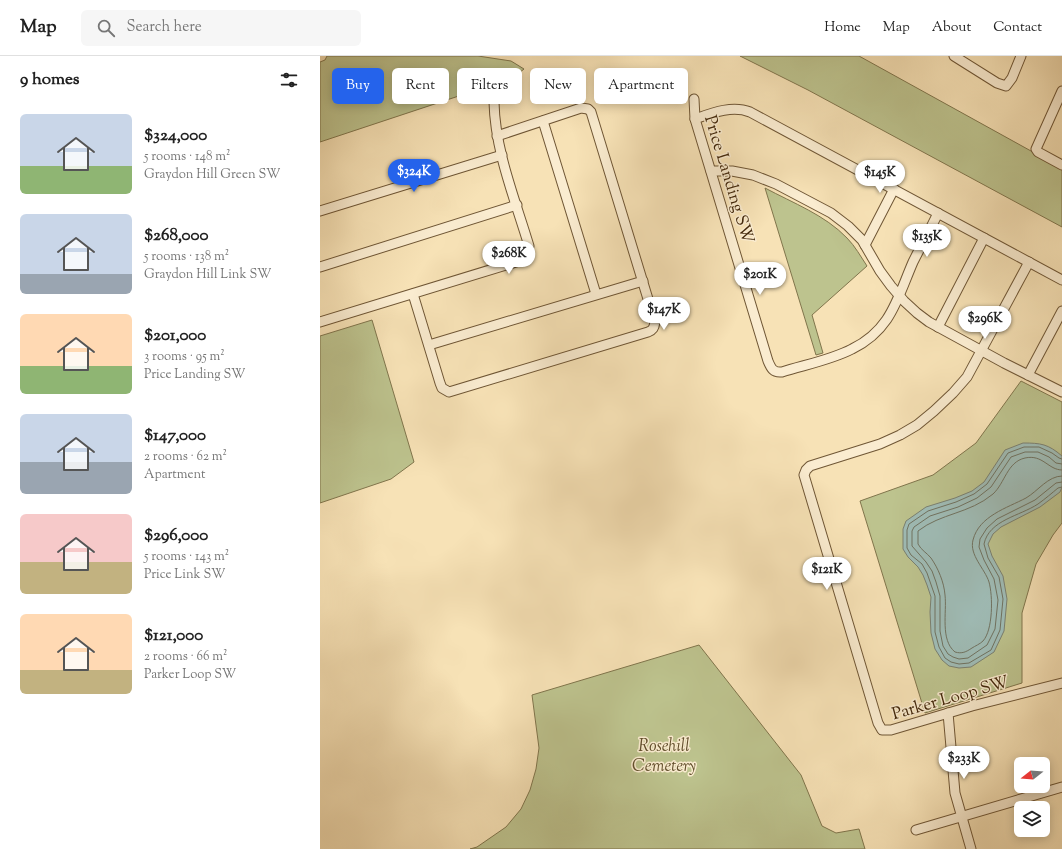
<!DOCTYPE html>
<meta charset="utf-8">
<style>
body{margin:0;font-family:"Sorts Mill Goudy",serif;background:#f6f6f6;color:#222;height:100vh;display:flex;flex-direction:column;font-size:15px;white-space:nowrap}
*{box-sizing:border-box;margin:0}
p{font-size:13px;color:#767676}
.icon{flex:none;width:22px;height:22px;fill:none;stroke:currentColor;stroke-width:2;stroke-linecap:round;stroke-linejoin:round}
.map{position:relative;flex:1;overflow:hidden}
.sheet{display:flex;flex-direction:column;background:#fff;width:320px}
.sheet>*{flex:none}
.top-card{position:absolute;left:12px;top:12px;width:380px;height:36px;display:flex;gap:8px}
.needle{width:26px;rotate:253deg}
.controls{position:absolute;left:694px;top:701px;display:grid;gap:8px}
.controls a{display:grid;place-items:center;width:36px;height:36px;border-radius:6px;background:#fff;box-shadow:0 2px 10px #0003;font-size:20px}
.price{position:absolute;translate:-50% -34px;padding:0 9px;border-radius:14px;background:#fff;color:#222;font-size:13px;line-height:26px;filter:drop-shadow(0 1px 2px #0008)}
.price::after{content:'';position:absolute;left:50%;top:24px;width:12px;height:9px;margin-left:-6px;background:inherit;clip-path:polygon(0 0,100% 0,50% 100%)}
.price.on{background:#2563eb;color:#fff}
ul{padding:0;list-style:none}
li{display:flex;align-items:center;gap:12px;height:100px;padding:0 20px}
li span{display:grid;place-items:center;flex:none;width:112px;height:80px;border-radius:6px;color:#555}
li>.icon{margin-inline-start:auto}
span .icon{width:48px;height:48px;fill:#fffc;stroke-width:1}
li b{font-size:17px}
h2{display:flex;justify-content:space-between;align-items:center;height:48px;padding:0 20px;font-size:17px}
.chip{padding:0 14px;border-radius:6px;background:#fff;box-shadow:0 2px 10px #0003;font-size:14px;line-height:36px}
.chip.on{background:#2563eb;color:#fff}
header{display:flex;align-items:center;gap:24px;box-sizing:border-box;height:56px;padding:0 20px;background:#fff;border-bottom:1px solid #e0e0e0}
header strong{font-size:19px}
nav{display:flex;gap:22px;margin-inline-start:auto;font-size:14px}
.search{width:280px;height:36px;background:#f6f6f6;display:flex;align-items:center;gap:10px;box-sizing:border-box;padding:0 14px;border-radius:6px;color:#767676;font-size:15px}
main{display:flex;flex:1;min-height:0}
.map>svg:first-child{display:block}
.green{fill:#bdc38e;stroke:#80754c}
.water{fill:#9fbcb6;stroke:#7a8071}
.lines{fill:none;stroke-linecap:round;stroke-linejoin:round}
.shore{stroke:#707260;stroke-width:1}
.minor-casing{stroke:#6f5635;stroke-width:11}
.minor{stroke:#faecd0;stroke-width:9}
.labels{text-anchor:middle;stroke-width:3;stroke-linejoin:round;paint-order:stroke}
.street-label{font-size:17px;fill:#42270a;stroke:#faecd0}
.park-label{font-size:17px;font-style:italic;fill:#614e2b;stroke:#faecd0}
</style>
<header>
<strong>Map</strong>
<div class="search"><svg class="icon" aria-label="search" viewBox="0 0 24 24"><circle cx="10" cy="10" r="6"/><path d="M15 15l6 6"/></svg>Search here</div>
<nav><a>Home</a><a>Map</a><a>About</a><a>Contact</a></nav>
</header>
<main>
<section class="sheet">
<h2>9 homes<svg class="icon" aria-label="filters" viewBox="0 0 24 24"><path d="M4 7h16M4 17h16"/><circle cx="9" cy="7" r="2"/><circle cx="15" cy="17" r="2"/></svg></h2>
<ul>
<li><span style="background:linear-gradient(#c9d6e8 65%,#8fb573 0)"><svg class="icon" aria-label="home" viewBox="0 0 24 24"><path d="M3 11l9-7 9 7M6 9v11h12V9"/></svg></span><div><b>$324,000</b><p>5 rooms · 148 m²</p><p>Graydon Hill Green SW</p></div></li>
<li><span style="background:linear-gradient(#c9d6e8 75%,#9aa5b1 0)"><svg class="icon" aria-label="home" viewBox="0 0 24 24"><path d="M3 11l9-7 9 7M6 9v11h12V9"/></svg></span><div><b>$268,000</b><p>5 rooms · 138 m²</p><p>Graydon Hill Link SW</p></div></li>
<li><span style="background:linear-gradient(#ffd9b3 65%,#8fb573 0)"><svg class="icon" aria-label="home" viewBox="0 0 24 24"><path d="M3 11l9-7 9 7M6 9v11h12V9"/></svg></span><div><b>$201,000</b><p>3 rooms · 95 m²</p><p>Price Landing SW</p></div></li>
<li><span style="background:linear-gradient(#c9d6e8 60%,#9aa5b1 0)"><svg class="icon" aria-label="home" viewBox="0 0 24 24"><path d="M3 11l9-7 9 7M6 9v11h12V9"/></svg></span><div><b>$147,000</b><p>2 rooms · 62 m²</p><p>Apartment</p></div></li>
<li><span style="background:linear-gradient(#f6c9c9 60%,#c2b280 0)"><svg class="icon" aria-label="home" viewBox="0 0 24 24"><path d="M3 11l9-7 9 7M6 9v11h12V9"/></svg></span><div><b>$296,000</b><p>5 rooms · 143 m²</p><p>Price Link SW</p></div></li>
<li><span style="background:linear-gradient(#ffd9b3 70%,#c2b280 0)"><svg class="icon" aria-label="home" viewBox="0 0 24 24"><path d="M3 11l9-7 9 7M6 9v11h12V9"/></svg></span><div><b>$121,000</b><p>2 rooms · 66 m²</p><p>Parker Loop SW</p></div></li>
</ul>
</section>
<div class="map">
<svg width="742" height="793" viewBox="0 0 742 793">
<rect width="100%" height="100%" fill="#f7e2b6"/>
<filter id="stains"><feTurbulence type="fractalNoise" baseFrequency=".005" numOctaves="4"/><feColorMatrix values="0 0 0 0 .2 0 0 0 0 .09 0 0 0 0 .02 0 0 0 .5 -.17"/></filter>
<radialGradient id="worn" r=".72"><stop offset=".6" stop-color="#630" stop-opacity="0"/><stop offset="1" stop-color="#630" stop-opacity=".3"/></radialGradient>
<g class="green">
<path d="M7 0H158L191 5 204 13 193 22 0 86V6L5 4Z"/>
<path d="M420 0H539L711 95 742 111V171L488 34Z"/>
<path d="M445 132C473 147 505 159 527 182 535 190 541 201 547 210L492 259 503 297 496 299Z"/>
<path d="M52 264 94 406 71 423 0 447V280Z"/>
<path d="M701 325 742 346V467L733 479 716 508 702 557V627L605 657 540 445 613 419 656 387Z"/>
<path d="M379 589 481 719 502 770 516 777 539 773 545 793H150L157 791 186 771 201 753 210 734 216 713 219 692 212 639Z"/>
</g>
<path class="water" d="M703 387C721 387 728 388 742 400V431L740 436 720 451 681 471 673 478 668 488 672 500 683 520 687 543 684 575 674 596 651 611 639 612 629 610 622 604 615 593 611 577 610 556 611 541 607 529 603 519 598 511 588 501 583 493V473L586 465 606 451 635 442 652 435 664 426 685 394Z"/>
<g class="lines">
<g class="shore">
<path d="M742 403 739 402 732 397 719 391H704L688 397 667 428 654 438 636 446 608 455 589 468 587 474V492L591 499 602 508 607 517 615 540V576L619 591 625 602 631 606 639 608 649 607 671 594 680 574 683 543 679 521 668 502 664 488C669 464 700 460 718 448 725 443 732 437 738 432L742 431"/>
<path d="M742 408 736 407 729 401 718 396H705L691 401 671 431 657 442 638 451 610 460 594 471 592 475V490L606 506 612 515 616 526 620 540V575L623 590 628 598 633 601 639 603 648 602 667 589 675 573 678 544 674 523 664 504 659 491 660 483 667 472 677 463 715 444 736 427 742 426"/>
<path d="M742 414C728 414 723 398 705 402 687 406 685 427 673 438 649 458 621 457 598 475V488C601 494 607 497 611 502 618 512 624 526 625 539 627 556 620 584 635 596 642 598 646 596 652 592 655 590 660 588 663 585 673 574 673 540 669 526 665 513 649 499 653 484 659 460 687 452 706 442 718 435 728 420 742 420"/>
</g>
<g class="minor-casing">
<g id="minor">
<path d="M634 0 677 27 686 30 692 22 701 0"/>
<path d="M742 35 716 93 718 96 742 109"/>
<path d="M374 43 375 63 448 305C451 312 453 317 462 316 484 309 511 304 532 293 571 274 577 243 593 206 601 190 610 174 618 157"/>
<path d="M375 63C392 57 412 49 430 56L742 224"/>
<path d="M223 65 276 238"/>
<path d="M391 115H412L433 119 456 128 511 157 528 170 542 184 560 215 571 230 584 245 597 257 609 266 684 307 742 336"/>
<path d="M0 155 182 99"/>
<path d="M545 189 574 133"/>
<path d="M709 206 647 321 633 337 614 355 597 369 580 379 560 388 490 410 486 414 484 419 558 667 562 674H571L652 650 742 627"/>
<path d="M0 211 197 149"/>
<path d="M93 238 120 327 122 332 129 336 328 276C333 274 334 272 335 266L271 56 268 53 261 52 177 80"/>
<path d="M0 266 196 206C203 202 208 199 209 190 195 143 175 95 174 46"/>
<path d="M618 271 664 182"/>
<path d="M109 289 323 225"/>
<path d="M708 319 742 255"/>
<path d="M628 657 635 737 651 793"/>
<path d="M596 774 742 731"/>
</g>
</g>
<use href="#minor" class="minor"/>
</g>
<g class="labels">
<g class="street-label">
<text transform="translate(410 123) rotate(73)" y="6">Price Landing SW</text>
<text transform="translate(630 641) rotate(-16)" y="6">Parker Loop SW</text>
</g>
<g class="park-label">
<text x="344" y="695">Rosehill<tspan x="344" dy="20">Cemetery</tspan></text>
</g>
</g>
<rect width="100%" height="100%" filter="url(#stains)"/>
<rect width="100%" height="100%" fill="url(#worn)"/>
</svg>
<div class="controls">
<a><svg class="needle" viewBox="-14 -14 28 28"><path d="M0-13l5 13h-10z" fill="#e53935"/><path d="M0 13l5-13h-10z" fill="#767676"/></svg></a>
<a><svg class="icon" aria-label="layers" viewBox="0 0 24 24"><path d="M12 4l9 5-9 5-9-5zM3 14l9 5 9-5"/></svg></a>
</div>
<b class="price on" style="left:94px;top:137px">$324K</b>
<b class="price" style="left:560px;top:138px">$145K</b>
<b class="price" style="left:607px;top:202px">$135K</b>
<b class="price" style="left:189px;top:219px">$268K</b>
<b class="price" style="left:440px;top:240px">$201K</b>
<b class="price" style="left:344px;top:275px">$147K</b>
<b class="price" style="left:665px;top:284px">$296K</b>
<b class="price" style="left:507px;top:535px">$121K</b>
<b class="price" style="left:644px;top:724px">$233K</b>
<div class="top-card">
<a class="chip on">Buy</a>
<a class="chip">Rent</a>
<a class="chip">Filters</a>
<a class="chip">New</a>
<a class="chip">Apartment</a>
</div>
</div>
</main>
